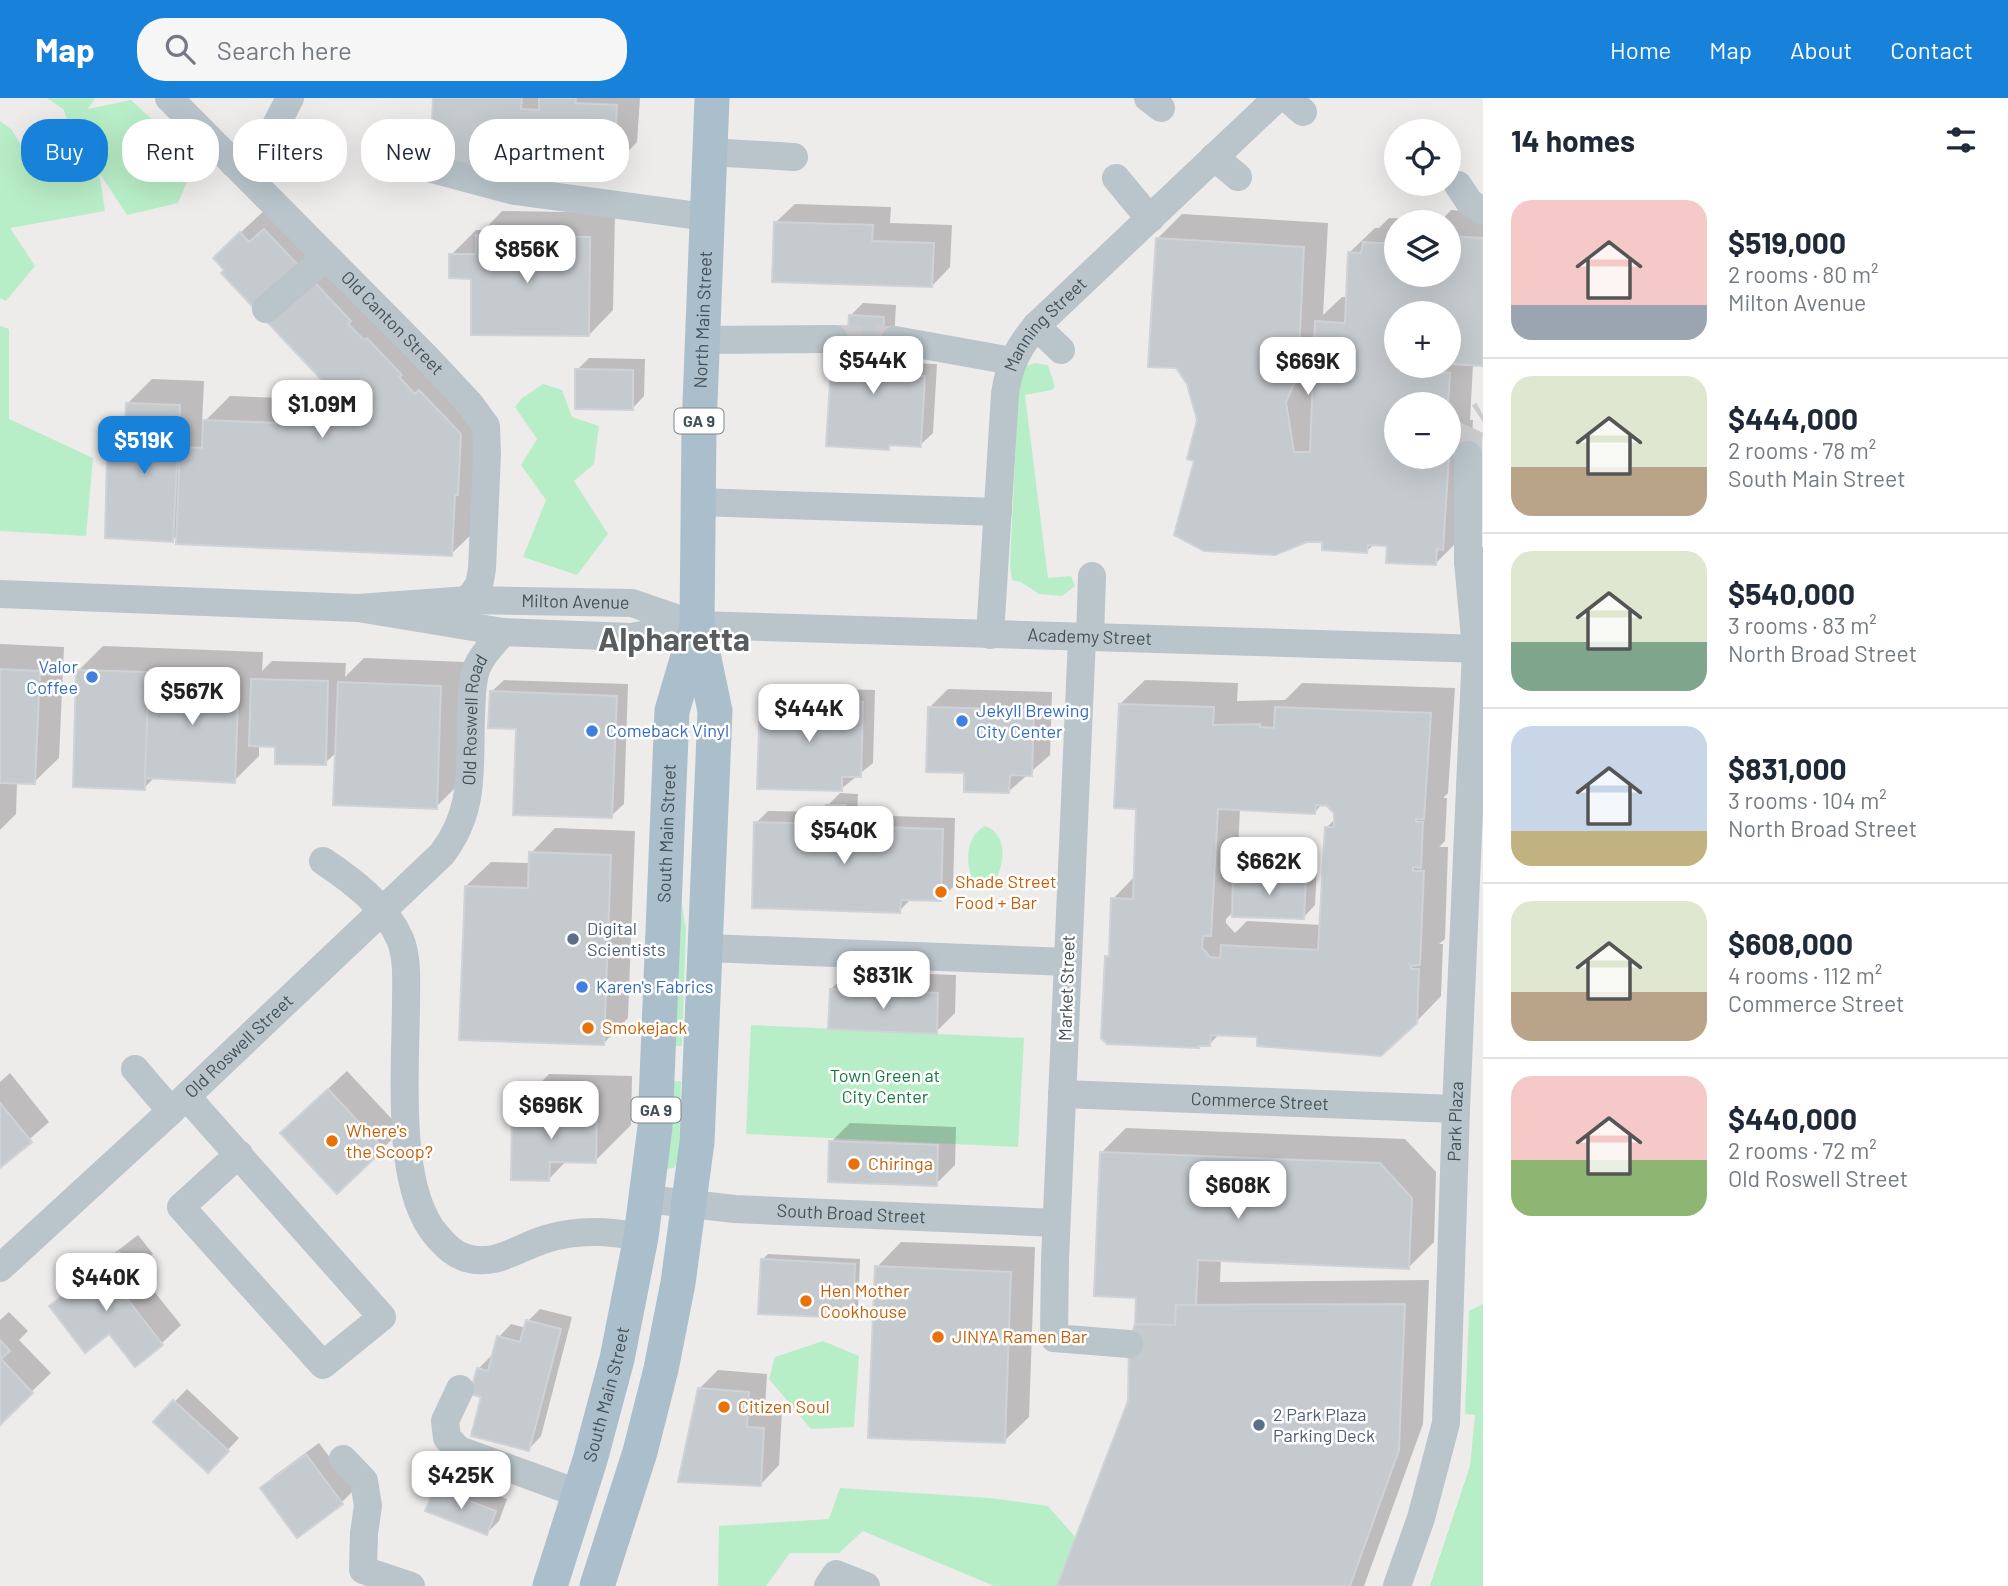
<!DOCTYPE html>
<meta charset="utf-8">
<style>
body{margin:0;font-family:Barlow,sans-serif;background:#f6f6f7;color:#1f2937;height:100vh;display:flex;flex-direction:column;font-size:26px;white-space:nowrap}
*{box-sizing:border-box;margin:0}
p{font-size:23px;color:#747a83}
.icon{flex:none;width:38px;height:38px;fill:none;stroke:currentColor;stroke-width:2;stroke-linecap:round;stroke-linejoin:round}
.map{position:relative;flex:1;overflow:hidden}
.panel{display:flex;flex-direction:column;background:#fff;width:525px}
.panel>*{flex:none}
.banner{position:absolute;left:21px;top:21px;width:665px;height:63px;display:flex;gap:14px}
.controls{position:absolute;left:1384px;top:21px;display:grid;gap:14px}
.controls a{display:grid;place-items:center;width:77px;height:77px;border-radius:50%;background:#fff;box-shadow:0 7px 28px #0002;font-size:35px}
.price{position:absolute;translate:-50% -60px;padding:0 16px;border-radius:14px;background:#fff;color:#222;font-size:23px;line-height:46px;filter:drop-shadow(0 2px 4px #0008)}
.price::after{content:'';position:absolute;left:50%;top:42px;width:21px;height:16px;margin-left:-10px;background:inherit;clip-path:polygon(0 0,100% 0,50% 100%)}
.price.current{background:#1882db;color:#fff}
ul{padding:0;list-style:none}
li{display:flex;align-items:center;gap:21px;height:175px;padding:0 28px}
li+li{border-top:2px solid #e0e1e3}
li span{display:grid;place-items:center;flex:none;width:196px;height:140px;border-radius:21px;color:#555}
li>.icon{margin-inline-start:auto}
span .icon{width:84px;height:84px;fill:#fffc;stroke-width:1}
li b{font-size:30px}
h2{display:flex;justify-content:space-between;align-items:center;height:84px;padding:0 28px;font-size:30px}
.chip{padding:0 24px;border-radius:28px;background:#fff;box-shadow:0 7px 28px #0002;font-size:24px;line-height:63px}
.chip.current{background:#1882db;color:#fff}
header{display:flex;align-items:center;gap:42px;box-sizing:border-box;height:98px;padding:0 35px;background:#1882db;color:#fff}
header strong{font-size:33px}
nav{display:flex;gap:38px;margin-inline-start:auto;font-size:24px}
.search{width:490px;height:63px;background:#f6f6f7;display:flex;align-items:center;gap:18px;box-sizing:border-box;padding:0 24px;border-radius:28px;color:#747a83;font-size:26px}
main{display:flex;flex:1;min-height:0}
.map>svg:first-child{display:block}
.green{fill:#b8eec7}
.shadow{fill:#0003;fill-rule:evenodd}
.building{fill:#c5cacf;stroke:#cfd2d7;stroke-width:2;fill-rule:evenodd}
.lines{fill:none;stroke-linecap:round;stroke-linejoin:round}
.minor-tunnel{stroke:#ccccce;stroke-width:28;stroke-dasharray:28 14;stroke-linecap:butt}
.minor{stroke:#b9c5cb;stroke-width:28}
.major{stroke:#aabecb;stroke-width:35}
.shop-dot{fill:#3f7fe0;stroke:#fff;stroke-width:2.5}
.food-dot{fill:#e8710a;stroke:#fff;stroke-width:2.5}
.service-dot{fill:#5c6f8a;stroke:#fff;stroke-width:2.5}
.labels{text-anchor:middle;stroke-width:5;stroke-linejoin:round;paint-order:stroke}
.shield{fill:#fff;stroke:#7c858b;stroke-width:2}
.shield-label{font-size:16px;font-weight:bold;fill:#445159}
.street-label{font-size:18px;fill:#445159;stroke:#fff}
.shop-label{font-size:18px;fill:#366cbe;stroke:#fff;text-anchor:start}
.food-label{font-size:18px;fill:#c56008;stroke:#fff;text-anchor:start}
.service-label{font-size:18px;fill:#4e5e75;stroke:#fff;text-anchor:start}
.park-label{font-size:18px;fill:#16783d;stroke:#fff}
.town-label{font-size:32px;font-weight:bold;fill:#585d60;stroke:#fff}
</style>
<header>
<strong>Map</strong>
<div class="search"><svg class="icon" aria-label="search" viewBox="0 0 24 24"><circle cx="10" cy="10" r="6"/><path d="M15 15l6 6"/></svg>Search here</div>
<nav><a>Home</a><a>Map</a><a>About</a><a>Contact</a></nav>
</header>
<main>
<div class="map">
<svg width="1483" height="1488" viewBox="0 0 1483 1488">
<rect width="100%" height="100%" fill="#eeebeb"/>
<g class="green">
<path d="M47 0H95L88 11 131 2 196 62 178 105 127 117 99 74 105 113 10 130 35 168 6 203 0 200V23L11 31 31 63 79 65 64 12Z"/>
<path d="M0 228 9 231V321L93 360 86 438 0 433Z"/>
<path d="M1035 265 1048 267 1055 289 1052 292 1025 297 1048 480 1071 478 1075 488 1062 498 1039 496 1021 484 1012 482 1010 468 1019 276 1023 269Z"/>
<path d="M543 286 562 292 572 319 599 328 594 366 574 383 608 436 577 477 523 459 546 402 521 367 537 341 515 309 522 300Z"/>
<path d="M985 728C1011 736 1005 778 986 791L973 785C966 765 964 740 985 728Z"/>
<path d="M681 801 686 831 682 948H667Z"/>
<path d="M751 927 1024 940 1018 1049 746 1036Z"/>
<path d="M681 983 679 1063 674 1070 664 1071 666 984Z"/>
<path d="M1483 1206V1488H1430L1470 1368 1475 1317 1465 1316 1469 1213Z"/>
<path d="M823 1243 859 1258 854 1329 811 1331 769 1281 775 1259Z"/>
<path d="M840 1390 990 1400 1048 1408 1076 1440 1061 1488H994L863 1433 839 1455H790L766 1488H718L719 1428 829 1421Z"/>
</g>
<g class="shadow">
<path d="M434 0H640L637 44 613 69 582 67 571 78 538 57H529L518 68Z"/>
<path d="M795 106 891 109 890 125 952 127 950 169 932 188 776 124Z"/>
<path d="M266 111 485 310 476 432 451 456 178 436 173 442 109 359 126 341 127 306 152 281 204 283 202 326 230 298 335 302V294L240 135Z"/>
<path d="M1451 112 1483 115V266H1473L1470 322H1473L1467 426 1460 441 1435 466 1388 447 1374 446 1367 453 1324 443 1197 362 1199 322 1157 141 1182 116 1328 125 1323 217 1342 199H1348L1350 154 1375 130H1379L1389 120 1437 122V124H1396V177H1449V124H1440ZM1396 215H1449V268H1396ZM1315 267 1312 292 1310 278ZM1396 306H1449V359H1396Z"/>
<path d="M502 113 615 115 613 212 589 237 473 179 451 157 476 132H484Z"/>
<path d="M863 205 896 207 893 260 905 261V265L937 266 933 335 920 347 893 346 888 350 833 270 845 257H848L850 218Z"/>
<path d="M589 260 645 261 644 298 632 311 577 272Z"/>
<path d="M0 546 64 549 59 660 34 684H17L16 716 0 732Z"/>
<path d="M103 548 263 554 262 573 272 563 346 565 345 579 364 560 465 564 461 684 436 709 337 654 325 665 277 648 259 647V658L234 683 155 679 144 690 78 573Z"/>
<path d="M504 582 628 586 624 706 611 718 518 630 491 594Z"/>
<path d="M1145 582 1238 585 1237 603 1285 602 1302 585 1455 590 1448 695 1443 700H1447L1445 743 1439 749H1448L1445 841 1439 846H1443L1441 898 1416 924 1259 937 1220 935 1210 946 1106 859 1111 854 1113 801 1135 778 1138 709 1120 606ZM1322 706 1327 707 1336 714V720L1326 730 1321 827 1247 823 1235 835 1226 825V821L1234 813 1303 820 1315 807 1317 769 1247 766 1237 776 1240 710 1315 714Z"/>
<path d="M774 589 875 592 873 665 841 691 762 602Z"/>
<path d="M948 591 1052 594 1050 657 1008 694 966 674 930 609Z"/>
<path d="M840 695 858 696 857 717 955 720 953 789 940 801 912 800 899 813 756 725 768 713 828 714V707Z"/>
<path d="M555 730 635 733 628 920 604 945 466 788 491 764 530 765 531 755Z"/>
<path d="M850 873 956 877 955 915 936 934 831 891Z"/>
<path d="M347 973 402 1032 383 1050 300 1017Z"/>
<path d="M10 975 49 1024 0 1067V984Z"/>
<path d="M549 976 632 978 631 1027 595 1063 567 1062 549 1081 514 1012Z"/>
<path d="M850 1025 956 1029 955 1067 936 1086 831 1044Z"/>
<path d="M1126 1030 1405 1041 1436 1074 1434 1144 1409 1169 1221 1161 1220 1184 1429 1182 1423 1326 1364 1488H1058L1130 1303 1138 1198 1101 1055Z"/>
<path d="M138 1137 153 1156 137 1172 181 1227 162 1245 135 1266 110 1233 51 1209 69 1190Z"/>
<path d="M901 1144 1035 1149 1029 1319 1004 1343 877 1169Z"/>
<path d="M768 1156 860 1161 858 1212 853 1218 762 1162Z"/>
<path d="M540 1211 572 1219 541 1338 529 1351 483 1297 478 1271 491 1258 493 1259 499 1239 511 1226 526 1230 528 1223Z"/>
<path d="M9 1214 28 1233 19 1242 51 1275 0 1324V1222Z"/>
<path d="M718 1272 767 1276 765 1310 782 1311 779 1367 761 1386 699 1291Z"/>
<path d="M187 1291 239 1340 208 1373 155 1324Z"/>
<path d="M319 1345 354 1392 342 1404 297 1437 262 1390 274 1378Z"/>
<path d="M448 1379 507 1401 499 1423 487 1435 436 1391Z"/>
</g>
<g class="building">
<path d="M433 0H522L521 11 539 12V0H576L575 5 617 7 613 71 573 69 572 80 536 79 537 59 519 58 518 70 430 66Z"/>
<path d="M774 124 873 127 872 143 934 145 932 189 772 184Z"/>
<path d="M264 131 351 223 348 226 364 242 367 240 402 277 399 279 415 296 419 292 461 336 458 397H455L452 458 176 446 180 349 202 350 203 322 332 327 333 294 221 175 224 172 213 160 240 134 249 144Z"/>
<path d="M476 137 590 139 589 238 471 237V181L449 180V156H476Z"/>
<path d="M1449 138 1483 140V268L1449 266V215H1396V268H1432L1431 273 1450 275 1448 306H1396V359H1449L1443 452 1437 451 1436 467 1386 465 1387 448 1368 447 1367 455 1322 452V444H1307L1275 457 1204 453 1174 437 1194 363 1187 361 1197 322 1187 286 1176 270 1148 269 1156 140 1304 149 1298 277 1286 304 1294 354H1310L1315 223 1345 225 1348 154 1361 155 1363 144 1396 146V177H1449Z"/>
<path d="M849 217 884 219 881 272 894 273 893 277 925 278 921 349 889 347V352L826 348 831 269 846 270Z"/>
<path d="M575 271 633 272V312L575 311Z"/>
<path d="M126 305 180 307 173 444 105 440 107 358 124 356Z"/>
<path d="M0 571 40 573 35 686 0 685Z"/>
<path d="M76 572 149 574 145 692 73 689Z"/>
<path d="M149 574 239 578 235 685 145 680Z"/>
<path d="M251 581 328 583 326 667 275 666V649L249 648Z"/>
<path d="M338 584 441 588 437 711 333 707Z"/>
<path d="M490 593 617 598 612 720 513 717 516 631 488 630Z"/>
<path d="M760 601 863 604 861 679H842V693L757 691Z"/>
<path d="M1119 606 1214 609 1213 627 1260 626V629L1274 630 1275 609 1431 615 1424 721H1416V724H1423L1421 770 1413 769V773H1424L1420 867 1411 868V871H1419L1417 925 1381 958 1257 948V939L1211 937 1210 948H1199V950L1107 946 1101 940 1105 858H1109L1111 800 1133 801 1136 711 1114 710ZM1316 707 1327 708 1334 715V729H1325L1318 852 1221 847 1220 860 1210 859 1202 850 1203 838H1211L1218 711 1315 716Z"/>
<path d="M928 609 1034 612 1032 678 1010 677 1009 695 964 694V675L926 674Z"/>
<path d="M826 707H846V728L943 731 941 803 901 802 900 815 752 810 754 724 826 726Z"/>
<path d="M529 754 611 757 604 947 459 942 465 788 528 790Z"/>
<path d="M1233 777 1306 780 1304 821 1232 819Z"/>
<path d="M830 891 938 895 937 936 828 931Z"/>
<path d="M328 991 384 1051 337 1096 280 1035Z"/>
<path d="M0 1005 32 1044 0 1070Z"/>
<path d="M512 1011 597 1013 596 1065 550 1064 549 1083 511 1082Z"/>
<path d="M829 1043 938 1047 937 1088 828 1084Z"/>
<path d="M1100 1054 1380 1065 1412 1100 1409 1171 1198 1162 1196 1208 1176 1207 1175 1227 1135 1226 1136 1200 1094 1198Z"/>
<path d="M119 1154 136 1176 118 1189 163 1247 135 1269 109 1236 85 1255 49 1208Z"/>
<path d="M761 1161 855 1166 853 1220 758 1216Z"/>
<path d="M875 1168 1011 1174 1005 1345 868 1340Z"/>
<path d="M1405 1206 1399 1352 1350 1488H1057L1128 1303 1129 1246 1135 1226 1175 1227 1176 1207Z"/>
<path d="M526 1222 561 1231 529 1353 471 1338 481 1299 470 1296 477 1270 488 1273 497 1238 520 1244Z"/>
<path d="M0 1242 10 1253 1 1261 33 1295 0 1327Z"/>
<path d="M698 1290 749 1294 747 1329 764 1330 761 1388 678 1384Z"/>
<path d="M173 1302 229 1353 208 1375 153 1324Z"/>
<path d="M306 1356 343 1406 297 1440 260 1390Z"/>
<path d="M435 1390 496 1413 487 1437 425 1413Z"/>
</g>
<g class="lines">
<g class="minor-tunnel">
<path d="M834 241 895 242"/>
<path d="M1468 357C1468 339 1466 326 1483 317"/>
</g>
<g class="minor">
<path id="s1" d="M169 0 426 259 470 306 486 328 487 356 482 471 479 487 468 502"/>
<path d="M1148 0 1161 10"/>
<path d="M1287 0 1303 14"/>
<path d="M710 54 794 59"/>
<path d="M1214 59 1238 79"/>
<path d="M394 61 515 93 706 119"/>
<path d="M233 65 274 31 290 0"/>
<path d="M1116 80 1150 121"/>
<path d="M1458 87 1470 105 1483 113"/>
<path d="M266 211 326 159"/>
<path d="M1036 228 1061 252"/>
<path d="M701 242 834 241"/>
<path d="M895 242 1012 263"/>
<path d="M1468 357V463"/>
<path d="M698 404 998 414"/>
<path id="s2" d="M0 496 358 510 468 502 632 505 693 526"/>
<path id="s3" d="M358 510 503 534 631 539 697 527 1483 551"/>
<path id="s4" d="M990 537 1005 296C1009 267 1018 250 1036 228L1277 0"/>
<path d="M1082 540 1055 1162 1054 1240 1129 1246"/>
<path d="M1090 540 1092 478"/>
<path d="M323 763C353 783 385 807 400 841 408 860 406 885 406 905 406 968 394 1089 437 1138 445 1147 453 1156 466 1160 496 1169 519 1149 546 1141 578 1131 609 1133 641 1139"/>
<path d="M707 850 1068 864"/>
<path d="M135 971 171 1013"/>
<path id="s5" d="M1062 996 1456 1011"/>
<path d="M187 999 382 1219 323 1267 181 1109 239 1056"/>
<path id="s6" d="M646 1101 735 1111 1056 1125"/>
<path id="s7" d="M0 1170 171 1013 442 756C476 711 469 671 471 617 472 601 471 584 477 569 483 555 494 545 503 534"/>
<path d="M460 1291 445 1323 447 1340 459 1352 580 1396"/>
<path d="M343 1361 364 1383 368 1408 364 1435 363 1472 411 1488"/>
<path d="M828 1488 836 1476 866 1488"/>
<path id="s8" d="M1397 1488 1421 1420 1446 1325 1456 1011 1476 552 1468 463H1483"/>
</g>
<g class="major">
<path id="s9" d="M550 1488 590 1362 617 1261 641 1139 655 1029 672 613 696 531"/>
<path id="s10" d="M597 1488 640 1354 661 1271 678 1185 697 1044 715 613 697 527 699 330 712 0"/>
</g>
</g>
<g class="shop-dot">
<circle cx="92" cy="579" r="7"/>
<circle cx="962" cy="623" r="7"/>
<circle cx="592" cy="633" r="7"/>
<circle cx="582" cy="889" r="7"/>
</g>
<g class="food-dot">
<circle cx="941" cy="794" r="7"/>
<circle cx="588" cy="930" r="7"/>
<circle cx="332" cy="1043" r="7"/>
<circle cx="854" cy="1066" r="7"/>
<circle cx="806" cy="1203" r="7"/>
<circle cx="938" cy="1239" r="7"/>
<circle cx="724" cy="1309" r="7"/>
</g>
<g class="service-dot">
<circle cx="573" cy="841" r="7"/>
<circle cx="1259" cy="1327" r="7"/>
</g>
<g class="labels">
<g class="shield">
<rect x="674.5" y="310.5" width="49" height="25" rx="5"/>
<rect x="631.5" y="999.5" width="49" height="25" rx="5"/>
</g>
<g class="shield-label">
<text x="699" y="329">GA 9</text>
<text x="656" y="1018">GA 9</text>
</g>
<g class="street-label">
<text dy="6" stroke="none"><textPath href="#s10" startOffset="1281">North Main Street</textPath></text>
<text dy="6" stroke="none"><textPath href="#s1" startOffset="317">Old Canton Street</textPath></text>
<text dy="6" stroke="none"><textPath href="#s4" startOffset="324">Manning Street</textPath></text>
<text dy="6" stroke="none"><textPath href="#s2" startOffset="576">Milton Avenue</textPath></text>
<text dy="6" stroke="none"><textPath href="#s3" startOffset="735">Academy Street</textPath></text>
<text dy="6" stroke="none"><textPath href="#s7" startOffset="746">Old Roswell Road</textPath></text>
<text dy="6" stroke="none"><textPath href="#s9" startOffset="766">South Main Street</textPath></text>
<text transform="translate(1067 890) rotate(-88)" y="6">Market Street</text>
<text dy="6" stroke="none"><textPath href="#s7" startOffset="326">Old Roswell Street</textPath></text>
<text dy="6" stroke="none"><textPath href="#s5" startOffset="198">Commerce Street</textPath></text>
<text dy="6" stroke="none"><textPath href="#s8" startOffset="472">Park Plaza</textPath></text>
<text dy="6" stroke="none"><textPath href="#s6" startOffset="206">South Broad Street</textPath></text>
<text dy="6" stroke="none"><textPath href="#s9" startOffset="200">South Main Street</textPath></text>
</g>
<g class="shop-label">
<text x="78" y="575" text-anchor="end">Valor<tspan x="78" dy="21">Coffee</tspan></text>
<text x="976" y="619">Jekyll Brewing<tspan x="976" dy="21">City Center</tspan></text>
<text x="606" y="639">Comeback Vinyl</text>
<text x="596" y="895">Karen's Fabrics</text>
</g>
<g class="food-label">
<text x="955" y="790">Shade Street<tspan x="955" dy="21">Food + Bar</tspan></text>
<text x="602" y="936">Smokejack</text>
<text x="346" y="1039">Where's<tspan x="346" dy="21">the Scoop?</tspan></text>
<text x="868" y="1072">Chiringa</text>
<text x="820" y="1199">Hen Mother<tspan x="820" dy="21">Cookhouse</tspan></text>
<text x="952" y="1245">JINYA Ramen Bar</text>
<text x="738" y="1315">Citizen Soul</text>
</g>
<g class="service-label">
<text x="587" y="837">Digital<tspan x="587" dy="21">Scientists</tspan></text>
<text x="1273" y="1323">2 Park Plaza<tspan x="1273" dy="21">Parking Deck</tspan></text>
</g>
<g class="park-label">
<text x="885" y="984">Town Green at<tspan x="885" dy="21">City Center</tspan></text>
</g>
<g class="town-label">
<text x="674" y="553">Alpharetta</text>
</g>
</g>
</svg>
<div class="controls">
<a><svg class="icon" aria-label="locate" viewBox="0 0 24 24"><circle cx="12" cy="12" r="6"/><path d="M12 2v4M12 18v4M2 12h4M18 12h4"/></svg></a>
<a><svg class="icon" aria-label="layers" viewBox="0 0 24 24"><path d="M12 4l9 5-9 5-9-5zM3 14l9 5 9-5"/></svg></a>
<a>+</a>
<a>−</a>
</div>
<b class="price" style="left:527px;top:187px">$856K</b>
<b class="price" style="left:873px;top:298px">$544K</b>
<b class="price" style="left:1308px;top:299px">$669K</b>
<b class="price" style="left:322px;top:342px">$1.09M</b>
<b class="price current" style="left:144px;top:378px">$519K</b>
<b class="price" style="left:192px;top:629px">$567K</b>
<b class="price" style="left:809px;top:646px">$444K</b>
<b class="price" style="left:844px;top:768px">$540K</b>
<b class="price" style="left:1269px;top:799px">$662K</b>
<b class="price" style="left:883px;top:913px">$831K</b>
<b class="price" style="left:551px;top:1043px">$696K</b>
<b class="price" style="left:1238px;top:1123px">$608K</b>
<b class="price" style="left:106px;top:1215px">$440K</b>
<b class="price" style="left:461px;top:1413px">$425K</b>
<div class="banner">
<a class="chip current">Buy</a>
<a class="chip">Rent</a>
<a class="chip">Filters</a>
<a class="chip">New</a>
<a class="chip">Apartment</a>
</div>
</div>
<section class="panel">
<h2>14 homes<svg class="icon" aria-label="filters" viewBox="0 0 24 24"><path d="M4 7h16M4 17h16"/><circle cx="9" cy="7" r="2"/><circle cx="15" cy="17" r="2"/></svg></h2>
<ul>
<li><span style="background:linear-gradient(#f6c9c9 75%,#9aa5b1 0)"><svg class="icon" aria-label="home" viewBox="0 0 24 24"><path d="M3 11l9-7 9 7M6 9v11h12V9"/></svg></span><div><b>$519,000</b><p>2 rooms · 80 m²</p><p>Milton Avenue</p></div></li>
<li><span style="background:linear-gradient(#dfe7d0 65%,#b9a48a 0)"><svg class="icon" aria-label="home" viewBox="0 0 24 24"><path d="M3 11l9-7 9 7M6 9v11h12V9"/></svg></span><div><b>$444,000</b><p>2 rooms · 78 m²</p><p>South Main Street</p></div></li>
<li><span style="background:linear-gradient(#dfe7d0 65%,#7fa58c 0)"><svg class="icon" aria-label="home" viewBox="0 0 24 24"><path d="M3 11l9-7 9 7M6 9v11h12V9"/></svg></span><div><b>$540,000</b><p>3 rooms · 83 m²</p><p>North Broad Street</p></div></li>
<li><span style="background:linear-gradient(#c9d6e8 75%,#c2b280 0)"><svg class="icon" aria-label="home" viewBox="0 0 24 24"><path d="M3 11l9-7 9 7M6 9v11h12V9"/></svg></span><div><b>$831,000</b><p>3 rooms · 104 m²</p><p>North Broad Street</p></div></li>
<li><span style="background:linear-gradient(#dfe7d0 65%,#b9a48a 0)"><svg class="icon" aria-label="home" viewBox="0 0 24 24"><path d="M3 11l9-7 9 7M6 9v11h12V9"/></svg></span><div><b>$608,000</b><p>4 rooms · 112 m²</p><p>Commerce Street</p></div></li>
<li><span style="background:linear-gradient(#f6c9c9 60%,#8fb573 0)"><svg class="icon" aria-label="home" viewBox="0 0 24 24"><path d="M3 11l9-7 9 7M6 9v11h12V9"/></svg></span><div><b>$440,000</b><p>2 rooms · 72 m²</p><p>Old Roswell Street</p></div></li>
</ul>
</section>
</main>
